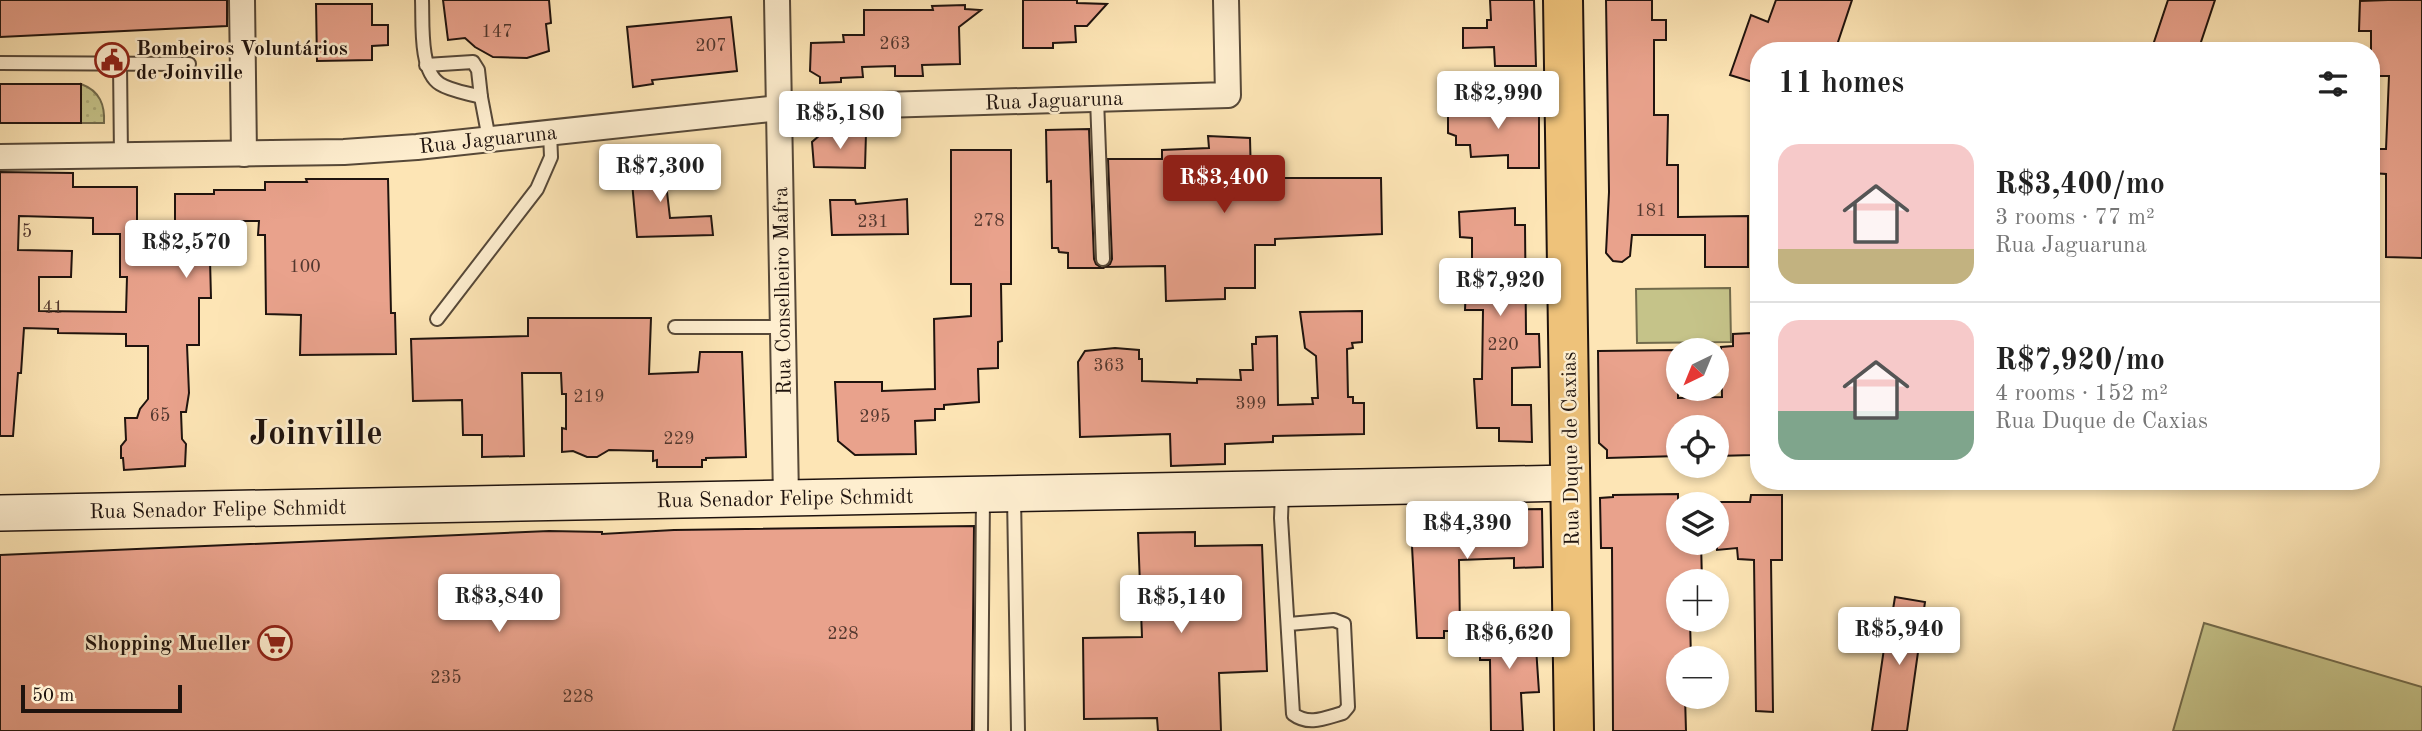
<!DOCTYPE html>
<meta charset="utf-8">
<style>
body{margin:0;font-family:"Old Standard TT",serif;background:#f6f6f6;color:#222;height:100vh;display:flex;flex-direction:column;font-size:26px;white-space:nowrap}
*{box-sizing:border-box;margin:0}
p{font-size:23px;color:#767676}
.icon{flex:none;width:38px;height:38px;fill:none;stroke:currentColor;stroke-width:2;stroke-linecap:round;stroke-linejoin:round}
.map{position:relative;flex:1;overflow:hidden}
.panel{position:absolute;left:1750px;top:42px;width:630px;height:448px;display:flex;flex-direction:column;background:#fff;border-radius:28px;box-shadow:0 4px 10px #0003}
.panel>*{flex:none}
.needle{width:46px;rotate:223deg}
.controls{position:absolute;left:1666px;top:338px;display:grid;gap:14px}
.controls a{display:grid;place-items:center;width:63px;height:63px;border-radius:50%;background:#fff;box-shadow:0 4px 10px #0003;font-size:35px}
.scale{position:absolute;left:21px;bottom:18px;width:161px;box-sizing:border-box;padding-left:7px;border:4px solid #1f130e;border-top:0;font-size:19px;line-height:24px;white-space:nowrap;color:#1f130e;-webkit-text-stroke:5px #feeecf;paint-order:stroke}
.price{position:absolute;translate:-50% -60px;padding:0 16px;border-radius:7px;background:#fff;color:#222;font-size:23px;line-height:46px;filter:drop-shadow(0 2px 4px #0008)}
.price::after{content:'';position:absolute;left:50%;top:42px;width:21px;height:16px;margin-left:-10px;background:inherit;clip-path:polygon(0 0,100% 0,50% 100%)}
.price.active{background:#8f2418;color:#fff}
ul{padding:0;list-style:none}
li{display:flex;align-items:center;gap:21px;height:175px;padding:0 28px}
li+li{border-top:2px solid #e0e0e0}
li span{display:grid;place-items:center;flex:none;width:196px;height:140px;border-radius:21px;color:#555}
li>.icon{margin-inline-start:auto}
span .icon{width:84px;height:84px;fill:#fffc;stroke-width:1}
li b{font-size:30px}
h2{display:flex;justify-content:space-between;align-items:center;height:84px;padding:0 28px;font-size:30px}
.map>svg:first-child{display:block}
.grass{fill:url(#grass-dots);stroke:#726b4c;stroke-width:2}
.park{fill:#c5c389;stroke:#726b4c;stroke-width:2}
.building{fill:#e9a28c;stroke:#1f130e;stroke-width:2;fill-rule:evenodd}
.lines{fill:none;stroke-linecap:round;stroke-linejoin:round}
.lane-casing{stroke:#564838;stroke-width:16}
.street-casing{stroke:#564838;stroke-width:28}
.secondary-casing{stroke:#1f130e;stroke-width:38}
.primary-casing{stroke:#1f130e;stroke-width:42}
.lane{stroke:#feeecf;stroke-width:12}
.street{stroke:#feeecf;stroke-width:24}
.secondary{stroke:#feeecf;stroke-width:35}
.primary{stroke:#eec27a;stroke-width:38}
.labels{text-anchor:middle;stroke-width:5;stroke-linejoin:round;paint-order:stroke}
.number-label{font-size:18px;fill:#52372e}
.poi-label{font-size:21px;font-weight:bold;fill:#1f130e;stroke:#feeecf;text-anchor:start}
.street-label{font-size:21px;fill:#1f130e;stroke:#feeecf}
.town-label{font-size:35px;font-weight:bold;fill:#1f130e;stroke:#feeecf}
</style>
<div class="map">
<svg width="2422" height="731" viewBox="0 0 2422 731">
<defs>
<pattern id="grass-dots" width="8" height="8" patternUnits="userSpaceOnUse" patternTransform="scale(1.75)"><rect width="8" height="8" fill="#c5c389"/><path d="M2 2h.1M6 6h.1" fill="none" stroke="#a9a775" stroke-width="1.8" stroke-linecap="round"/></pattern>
</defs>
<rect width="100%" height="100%" fill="#fde5b5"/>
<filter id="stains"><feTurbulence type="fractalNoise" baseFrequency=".00286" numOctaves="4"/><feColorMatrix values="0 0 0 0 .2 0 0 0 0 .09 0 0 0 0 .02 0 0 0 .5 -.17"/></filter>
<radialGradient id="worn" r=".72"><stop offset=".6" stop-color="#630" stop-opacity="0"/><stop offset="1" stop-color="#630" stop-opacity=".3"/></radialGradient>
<path class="grass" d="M81 84C100 91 105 105 104 123H81Z"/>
<g class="park">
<path d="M1730 288 1731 342 1637 343 1636 289Z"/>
<path d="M2204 623 2422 687V731H2173Z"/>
</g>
<g class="building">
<path d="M0 0H227V26L0 37Z"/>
<path d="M443 0H549L551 23 546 24 549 51 527 58 493 57 475 47 465 38 448 40Z"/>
<path d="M1023 0H1077V3L1107 4 1087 26H1075L1076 42 1053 43V48H1023Z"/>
<path d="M1490 0H1534L1536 66H1495L1494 47 1463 48V28H1487V20H1491Z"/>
<path d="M1606 0H1652V20H1666V40H1654V115H1668L1667 165H1678V217L1748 216V267H1705V235H1632L1630 256 1622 262 1613 261 1606 253 1609 192Z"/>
<path d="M1776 0H1852L1835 51H1759V84L1730 75 1751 15 1768 22Z"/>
<path d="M2168 0H2215L2198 51H2151Z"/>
<path d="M2388 0H2422V258L2386 257V174L2371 173V149H2386L2389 76H2371V31H2359L2360 1Z"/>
<path d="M316 4H372V25H388V45L372 46V60L317 61Z"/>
<path d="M965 5V9L981 10 959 27 960 64 922 65 923 76H895V66L862 67 863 77 841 78V82L820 83V77L810 71 811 43 844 42 843 35H864V10H933L932 6Z"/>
<path d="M731 17 737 71 652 80 653 84 633 87 627 27Z"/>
<rect x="0" y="84" width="81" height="39"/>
<path d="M1487 101V105L1539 103V168H1508V155L1471 157 1470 145H1456V136L1448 133V103Z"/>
<path d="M1089 129 1094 259 1096 264 1102 268H1068V253L1059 252 1058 248H1052L1051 181 1047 182 1046 130Z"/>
<path d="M866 133 865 168 814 167 812 142 820 135Z"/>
<path d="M1208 136 1250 138 1251 178H1381L1382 234 1275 239V245H1255V288H1225V299L1166 301 1165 266 1105 267 1110 264 1112 259 1108 159H1162V150L1209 148Z"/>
<path d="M951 150H1011V284H1001L1002 341 998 342V368L978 369 979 402 944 405V409H935V420L915 421 916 454 855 455 838 441 835 382H882V391L935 389 934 319 971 316V284H951Z"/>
<path d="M663 157 670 218 711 216 713 235 637 237 630 160Z"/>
<path d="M0 172 73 173V187H137V243L175 242V194H214V190H265V182H307L306 179H388L391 313H395L396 354 300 355 301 315 266 314 265 235H258L259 221H209L211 298H199V345H187L189 393 186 412H181L182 439 186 444 185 466 124 470 123 458H121V446L126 440 125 418H137L140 409 148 399V346H126V334L58 333V329L24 328 21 373H18L13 436H0ZM19 216 93 218V234H120V277H127L126 312 39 311V277H71L72 251 18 250Z"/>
<path d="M907 199 908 234 832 235 830 200H855L856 204Z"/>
<path d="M1515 208V225H1525L1526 334H1539L1540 367 1512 368V405H1531L1532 442 1499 441V428H1477L1474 379H1482L1483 310H1465L1466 284H1472V238L1460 237 1459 212Z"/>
<path d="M1362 311V342L1352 343 1353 348 1347 349 1348 397H1353V403H1364V434L1273 436V442L1225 444V464L1171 466 1170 434 1080 437 1078 362 1085 351 1115 348 1139 350V359H1142V381L1197 383V379L1241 380 1240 370H1253L1252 344H1256V337L1277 336 1278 405 1313 404 1312 398H1318L1316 356 1305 348 1300 312Z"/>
<path d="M528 318H651L649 374 698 372 700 352H742L746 457 706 458V460H702V467H657V460L653 461V451L609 450 597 457H587L573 451 562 452V428L566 429V394H562L561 373H522L524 456 482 457V435H463L462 400 413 401 411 339 528 336Z"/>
<path d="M1751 333 1753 455 1717 456V427H1678V456L1607 458V450L1599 443 1598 351 1678 350V398L1722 397 1721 347 1733 346V334Z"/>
<path d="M1678 494V542H1701L1702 581H1678V620H1690L1691 658H1678V696H1685L1686 731H1613L1612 548H1601L1600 498 1613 497V495Z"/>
<path d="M1751 495H1782V560H1771L1773 712 1756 711 1754 560 1738 559 1737 548 1717 550V502H1750Z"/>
<path d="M1542 509 1543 567 1514 568V558L1459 560 1460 631H1444V638H1417L1411 528 1479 526 1478 510Z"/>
<path d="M974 526 972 731H0V555L549 531 602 532V534L674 530Z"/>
<path d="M1195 532V546L1262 545 1267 671 1219 673 1221 731H1158L1157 718 1084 719 1083 638 1142 637 1138 533Z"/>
<path d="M1895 597 1925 602 1907 731H1872L1887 628H1890Z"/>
<path d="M1480 619H1514L1515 633 1535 632 1539 692 1521 693 1523 731H1491L1490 660H1480Z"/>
</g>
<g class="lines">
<g class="lane-casing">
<g id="lane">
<path d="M422 0C423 22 419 71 440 84 451 91 468 93 481 97L489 139"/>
<path d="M0 63 189 64"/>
<path d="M120 63 121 157"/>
<path d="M426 65 473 62 478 70 481 97"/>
<path d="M1097 99 1103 259"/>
<path d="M437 319 537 189 551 157 550 132"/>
<path d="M675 327H783"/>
<path d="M1282 491 1281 518 1293 714C1309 726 1325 718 1343 713L1348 707 1344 624 1334 620 1289 624"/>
<path d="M1014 497 1018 731"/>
<path d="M981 731 983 495"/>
</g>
</g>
<g class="street-casing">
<g id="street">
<path d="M242 0 244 154"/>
<path d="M777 0 786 498"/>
<path d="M0 157 344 152 417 147 779 108 1228 95 1226 0"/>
</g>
</g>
<g class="secondary-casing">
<path id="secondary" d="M0 513 1570 483"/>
</g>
<g class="primary-casing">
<path id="primary" d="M1563 0 1574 731"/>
</g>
<use href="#lane" class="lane"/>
<use href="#street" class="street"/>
<use href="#secondary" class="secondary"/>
<use href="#primary" class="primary"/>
</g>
<defs>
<g id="civic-ring" transform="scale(1.75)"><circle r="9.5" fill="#feeecf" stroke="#8f2418" stroke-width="1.5"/><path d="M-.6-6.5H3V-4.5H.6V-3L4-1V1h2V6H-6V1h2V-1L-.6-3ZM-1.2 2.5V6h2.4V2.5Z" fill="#8f2418"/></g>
<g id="supermarket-ring" transform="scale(1.75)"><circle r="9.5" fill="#feeecf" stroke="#8f2418" stroke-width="1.5"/><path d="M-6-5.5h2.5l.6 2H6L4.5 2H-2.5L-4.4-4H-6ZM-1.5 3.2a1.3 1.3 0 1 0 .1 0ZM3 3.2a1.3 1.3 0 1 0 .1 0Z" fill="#8f2418"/></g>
</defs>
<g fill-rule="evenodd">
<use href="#civic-ring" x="112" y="60"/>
<use href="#supermarket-ring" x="275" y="643"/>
</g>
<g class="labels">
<g class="number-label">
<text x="497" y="37">147</text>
<text x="895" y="49">263</text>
<text x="711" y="51">207</text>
<text x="1651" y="216">181</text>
<text x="989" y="226">278</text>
<text x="873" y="227">231</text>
<text x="27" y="237">5</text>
<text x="305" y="272">100</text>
<text x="53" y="313">41</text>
<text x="1503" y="350">220</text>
<text x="1109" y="371">363</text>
<text x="589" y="402">219</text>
<text x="1251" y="409">399</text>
<text x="160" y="421">65</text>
<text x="875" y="422">295</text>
<text x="679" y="444">229</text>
<text x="843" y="639">228</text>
<text x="446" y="683">235</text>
<text x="578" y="702">228</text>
</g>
<g class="poi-label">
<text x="136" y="55">Bombeiros Voluntários<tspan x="136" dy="24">de Joinville</tspan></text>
<text x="250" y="650" text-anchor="end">Shopping Mueller</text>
</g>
<g class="street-label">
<text transform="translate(1054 100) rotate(-2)" y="7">Rua Jaguaruna</text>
<text transform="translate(488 139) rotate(-6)" y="7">Rua Jaguaruna</text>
<text transform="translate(782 291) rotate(-91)" y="7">Rua Conselheiro Mafra</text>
<text transform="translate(1570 449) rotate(-91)" y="7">Rua Duque de Caxias</text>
<text transform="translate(785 498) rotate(-1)" y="7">Rua Senador Felipe Schmidt</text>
<text transform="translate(218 509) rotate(-1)" y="7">Rua Senador Felipe Schmidt</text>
</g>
<g class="town-label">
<text x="316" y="444">Joinville</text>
</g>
</g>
<rect width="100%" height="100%" filter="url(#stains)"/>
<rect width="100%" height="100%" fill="url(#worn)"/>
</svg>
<div class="controls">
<a><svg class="needle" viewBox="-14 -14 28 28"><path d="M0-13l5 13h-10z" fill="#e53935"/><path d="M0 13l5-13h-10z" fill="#767676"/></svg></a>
<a><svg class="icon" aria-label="locate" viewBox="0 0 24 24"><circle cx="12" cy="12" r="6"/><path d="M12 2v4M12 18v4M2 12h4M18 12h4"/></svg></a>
<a><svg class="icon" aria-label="layers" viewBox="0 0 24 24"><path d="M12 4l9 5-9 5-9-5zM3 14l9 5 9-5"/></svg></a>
<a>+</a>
<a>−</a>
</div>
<div class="scale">50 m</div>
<b class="price" style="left:1498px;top:131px">R$2,990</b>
<b class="price" style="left:840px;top:151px">R$5,180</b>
<b class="price" style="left:660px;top:204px">R$7,300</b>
<b class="price active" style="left:1224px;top:215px">R$3,400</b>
<b class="price" style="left:186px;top:280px">R$2,570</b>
<b class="price" style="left:1500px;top:318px">R$7,920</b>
<b class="price" style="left:1467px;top:561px">R$4,390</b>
<b class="price" style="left:499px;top:634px">R$3,840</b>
<b class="price" style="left:1181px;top:635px">R$5,140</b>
<b class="price" style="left:1899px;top:667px">R$5,940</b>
<b class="price" style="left:1509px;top:671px">R$6,620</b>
<section class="panel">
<h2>11 homes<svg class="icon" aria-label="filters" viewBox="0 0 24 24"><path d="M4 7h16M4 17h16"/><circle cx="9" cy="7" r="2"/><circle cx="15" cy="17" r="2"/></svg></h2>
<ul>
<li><span style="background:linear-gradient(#f6c9c9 75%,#c2b280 0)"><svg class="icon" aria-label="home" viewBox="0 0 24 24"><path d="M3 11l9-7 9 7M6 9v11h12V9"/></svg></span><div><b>R$3,400/mo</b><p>3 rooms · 77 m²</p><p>Rua Jaguaruna</p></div></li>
<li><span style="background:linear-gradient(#f6c9c9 65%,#7fa58c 0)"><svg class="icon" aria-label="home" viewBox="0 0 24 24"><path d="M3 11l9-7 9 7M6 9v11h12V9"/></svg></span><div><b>R$7,920/mo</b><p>4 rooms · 152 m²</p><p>Rua Duque de Caxias</p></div></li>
</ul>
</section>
</div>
